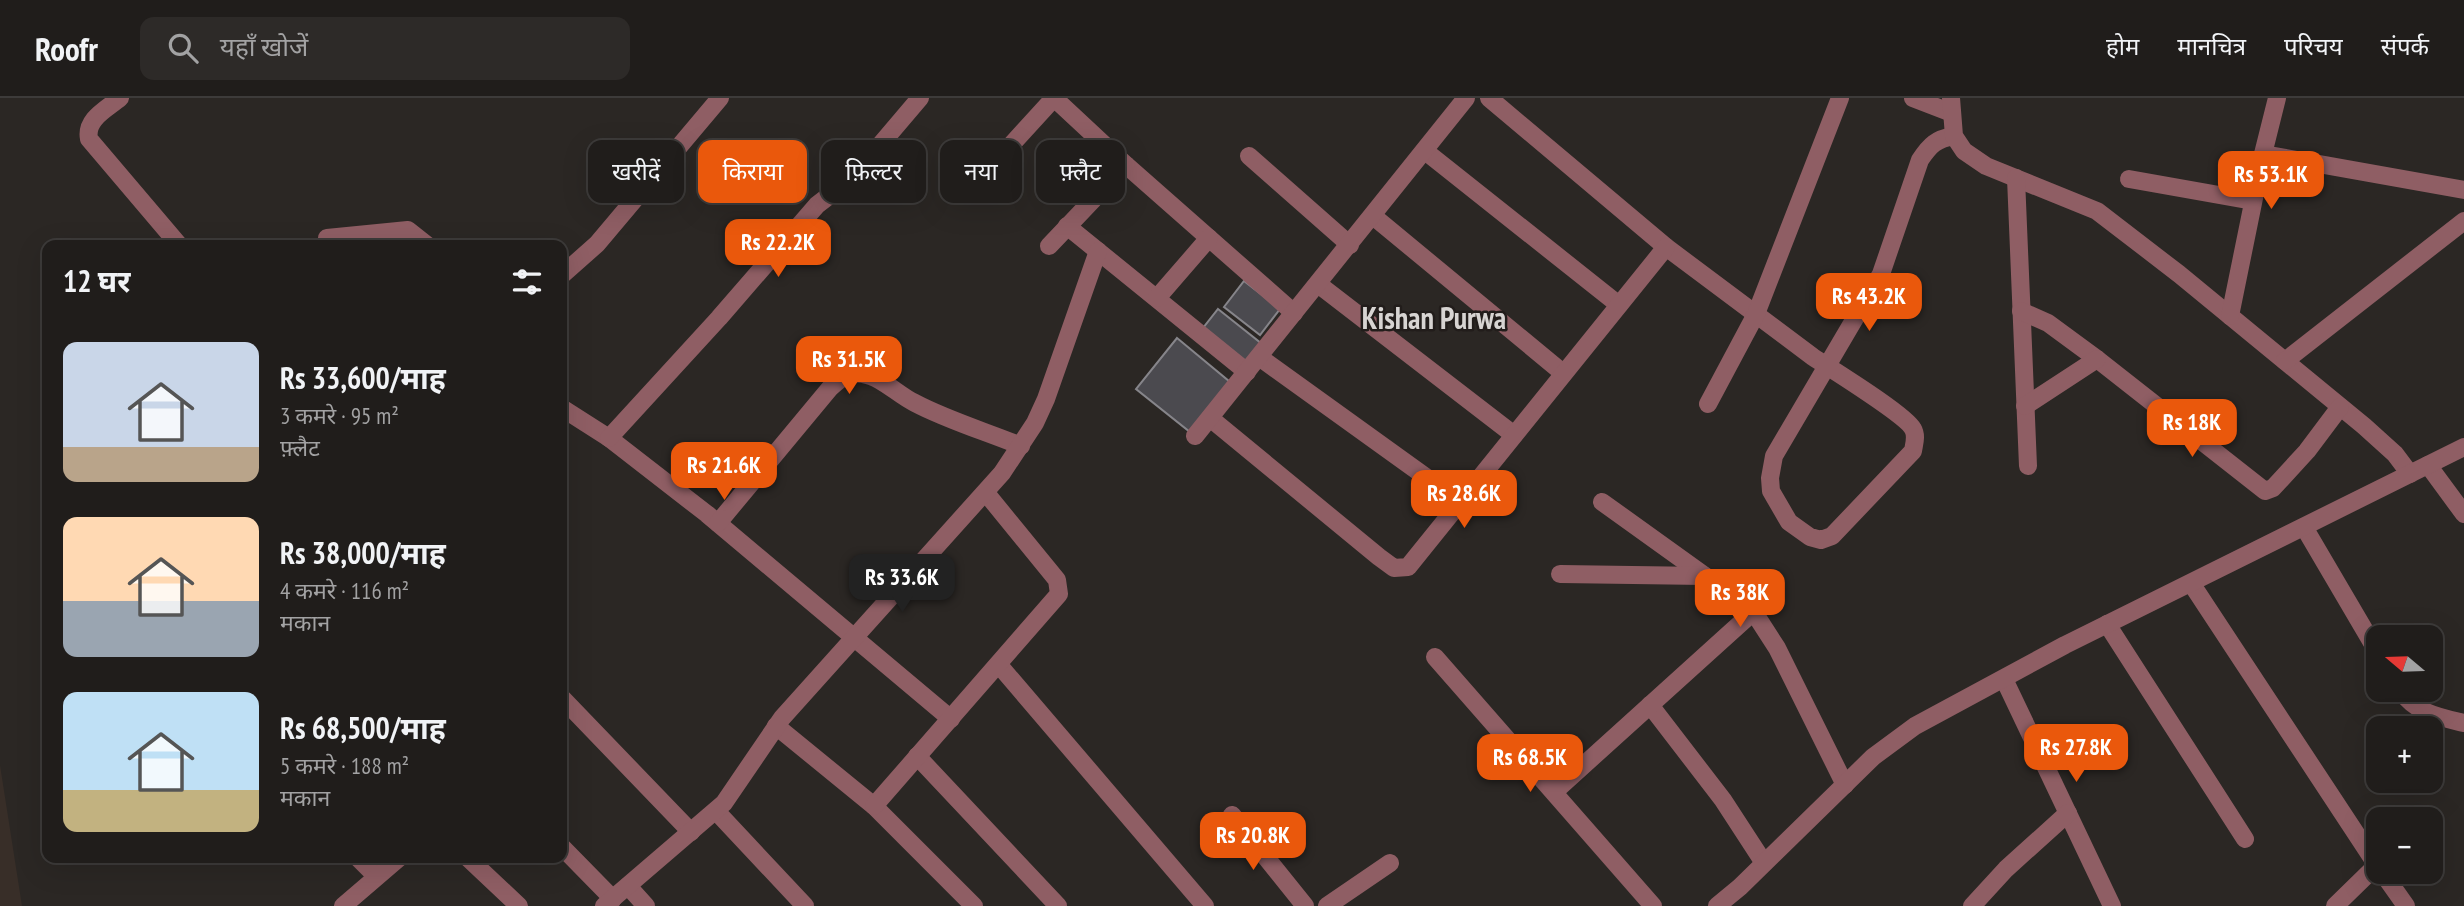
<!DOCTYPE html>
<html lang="hi">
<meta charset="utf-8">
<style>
body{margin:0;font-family:"PT Sans Narrow","Noto Sans Devanagari",sans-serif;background:#2d2a28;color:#f1f3f6;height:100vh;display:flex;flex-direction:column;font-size:26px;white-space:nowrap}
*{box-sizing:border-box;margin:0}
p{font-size:23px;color:#a2a2a3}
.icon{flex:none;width:38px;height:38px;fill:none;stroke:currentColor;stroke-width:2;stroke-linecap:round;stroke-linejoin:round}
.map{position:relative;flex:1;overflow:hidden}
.details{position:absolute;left:42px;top:142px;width:525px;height:623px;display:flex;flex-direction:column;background:#201d1b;border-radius:14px;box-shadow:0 7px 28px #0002,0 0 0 2px #3d3b3a}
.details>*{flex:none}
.top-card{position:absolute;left:588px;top:42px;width:665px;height:63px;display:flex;gap:14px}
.needle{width:46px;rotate:289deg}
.controls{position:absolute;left:2366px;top:527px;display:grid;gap:14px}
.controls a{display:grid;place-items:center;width:77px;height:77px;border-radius:14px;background:#201d1b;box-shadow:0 7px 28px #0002,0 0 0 2px #3d3b3a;font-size:35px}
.price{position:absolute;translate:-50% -60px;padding:0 16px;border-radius:14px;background:#ea580c;color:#fff;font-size:23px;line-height:46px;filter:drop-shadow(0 2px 4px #0008)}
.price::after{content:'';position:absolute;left:50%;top:42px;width:21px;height:16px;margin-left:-10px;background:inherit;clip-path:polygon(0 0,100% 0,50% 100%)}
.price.on{background:#222;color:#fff}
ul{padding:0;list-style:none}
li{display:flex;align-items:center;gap:21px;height:175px;padding:0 21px}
li span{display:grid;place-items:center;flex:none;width:196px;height:140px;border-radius:14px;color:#555}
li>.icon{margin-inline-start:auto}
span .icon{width:84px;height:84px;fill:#fffc;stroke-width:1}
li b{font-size:30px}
h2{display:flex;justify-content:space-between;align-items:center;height:84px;padding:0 21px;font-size:30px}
.tag{padding:0 24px;border-radius:14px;background:#201d1b;box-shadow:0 7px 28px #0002,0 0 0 2px #3d3b3a;font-size:24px;line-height:63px}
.tag.on{background:#ea580c;color:#fff}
header{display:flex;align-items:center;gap:42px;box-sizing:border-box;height:98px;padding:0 35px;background:#201d1b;border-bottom:2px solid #3d3b3a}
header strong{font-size:33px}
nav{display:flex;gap:38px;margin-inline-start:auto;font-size:24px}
.search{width:490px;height:63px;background:#2d2a28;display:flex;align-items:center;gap:18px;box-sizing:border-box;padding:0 24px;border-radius:14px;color:#a2a2a3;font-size:26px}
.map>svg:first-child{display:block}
.built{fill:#382e28}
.building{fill:#4b4a4f;stroke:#86858a;stroke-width:2}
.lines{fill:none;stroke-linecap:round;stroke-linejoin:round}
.minor{stroke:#8f5e64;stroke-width:18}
.labels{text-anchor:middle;stroke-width:5;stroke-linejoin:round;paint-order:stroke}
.quarter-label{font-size:30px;font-weight:bold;fill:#d7d4d2;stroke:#221d1b}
</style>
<header>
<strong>Roofr</strong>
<div class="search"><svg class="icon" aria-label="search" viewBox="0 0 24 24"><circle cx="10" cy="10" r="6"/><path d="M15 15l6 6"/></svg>यहाँ खोजें</div>
<nav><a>होम</a><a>मानचित्र</a><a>परिचय</a><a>संपर्क</a></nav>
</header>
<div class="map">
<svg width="2464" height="808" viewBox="0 0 2464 808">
<rect width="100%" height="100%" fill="#2b2724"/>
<path class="built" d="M0 667 22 808H0Z"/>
<g class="building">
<path d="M1244 183 1280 211 1260 237 1224 209Z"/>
<path d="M1218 211 1262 246 1247 264 1196 239Z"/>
<path d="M1177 240 1230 284 1190 334 1136 291Z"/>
</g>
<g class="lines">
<g class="minor">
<path d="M120 0C107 11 85 21 89 41L179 147"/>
<path d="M1489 0 1666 149 1813 259C1831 271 1906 317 1913 331 1917 338 1914 346 1913 353L1832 438 1821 442 1810 439 1789 424 1771 393 1770 380 1774 358 1881 176 1920 62C1930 47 1936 41 1954 38"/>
<path d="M1913 0 1952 15"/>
<path d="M1951 0 1954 38 1964 53 1986 68 2097 113 2179 176 2364 328 2395 356 2410 376"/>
<path d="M1012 46 1054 0 1126 67 1294 215"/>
<path d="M1425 53 1619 207"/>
<path d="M2263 56 2464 92"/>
<path d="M1249 58 1350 147"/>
<path d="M2016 80 2028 368"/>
<path d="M2129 81 2253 103"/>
<path d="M1373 118 1563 275"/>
<path d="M1067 128 1247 274"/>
<path d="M327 140 408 132 427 147"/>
<path d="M1049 148 1126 67"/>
<path d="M562 177 597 146 720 0"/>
<path d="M1318 186 1514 337"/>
<path d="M1157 200 1209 140"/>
<path d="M2021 213 2048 225 2097 261 2265 393 2273 390 2307 353 2340 309"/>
<path d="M2230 218 2263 56 2277 0"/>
<path d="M1259 259 1462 405"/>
<path d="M2285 263 2464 123"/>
<path d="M1708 306 1756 216 1840 0"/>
<path d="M2025 308 2097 261"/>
<path d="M562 310 609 340 707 416 951 621"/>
<path d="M1210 320 1379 459 1394 470 1408 469 1666 149"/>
<path d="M1195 338 1466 0"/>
<path d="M609 340 719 220 817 107 852 80 920 0"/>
<path d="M2428 367 2464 416"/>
<path d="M1602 404 1726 493 1757 519 1777 550 1845 687"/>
<path d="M718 425 830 290C840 281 848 273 863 276 882 279 898 297 915 305 947 322 987 334 1021 348"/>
<path d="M2304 429 2378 555"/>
<path d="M1560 476 1705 478"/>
<path d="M2191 485 2378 769"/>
<path d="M2107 526 2245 741"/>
<path d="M1435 559 1653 808"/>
<path d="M999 567 1205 808"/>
<path d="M2004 581 2112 808"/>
<path d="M2400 592C2416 615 2438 619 2464 625"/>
<path d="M562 600 691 734"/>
<path d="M1650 607 1723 702 1764 765"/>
<path d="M776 628 874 708 974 808"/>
<path d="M917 658 1058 808"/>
<path d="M1554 694 1752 515"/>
<path d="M874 708 1059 496 1057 482 986 395"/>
<path d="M716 713 805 808"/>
<path d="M1232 717 1305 808"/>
<path d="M562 749 613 801"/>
<path d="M358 760 376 778"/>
<path d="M468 760 519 808"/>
<path d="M2382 774 2406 808"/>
<path d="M628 788 646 808"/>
<path d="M343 808 399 760"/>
<path d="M604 808 724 705 782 620 1002 375 1035 325 1046 301 1098 153"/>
<path d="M1327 808 1390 765"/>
<path d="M1717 808 1740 789 1873 659 1915 628 2065 547 2464 349"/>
<path d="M1972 808 2006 771 2068 715"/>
<path d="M2335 808 2377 767"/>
</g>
</g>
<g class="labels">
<g class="quarter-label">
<text x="1434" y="231">Kishan Purwa</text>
</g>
</g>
</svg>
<div class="controls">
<a><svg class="needle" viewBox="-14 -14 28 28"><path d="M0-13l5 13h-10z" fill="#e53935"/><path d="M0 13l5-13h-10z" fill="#a2a2a3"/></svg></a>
<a>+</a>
<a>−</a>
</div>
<b class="price" style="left:2271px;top:113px">Rs 53.1K</b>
<b class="price" style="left:778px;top:181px">Rs 22.2K</b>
<b class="price" style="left:1869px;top:235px">Rs 43.2K</b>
<b class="price" style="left:849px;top:298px">Rs 31.5K</b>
<b class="price" style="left:2192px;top:361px">Rs 18K</b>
<b class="price" style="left:724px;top:404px">Rs 21.6K</b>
<b class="price" style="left:1464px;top:432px">Rs 28.6K</b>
<b class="price on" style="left:902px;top:516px">Rs 33.6K</b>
<b class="price" style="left:1740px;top:531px">Rs 38K</b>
<b class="price" style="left:2076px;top:686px">Rs 27.8K</b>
<b class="price" style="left:1530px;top:696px">Rs 68.5K</b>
<b class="price" style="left:1253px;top:774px">Rs 20.8K</b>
<div class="top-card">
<a class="tag">खरीदें</a>
<a class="tag on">किराया</a>
<a class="tag">फ़िल्टर</a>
<a class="tag">नया</a>
<a class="tag">फ़्लैट</a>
</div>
<section class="details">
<h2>12 घर<svg class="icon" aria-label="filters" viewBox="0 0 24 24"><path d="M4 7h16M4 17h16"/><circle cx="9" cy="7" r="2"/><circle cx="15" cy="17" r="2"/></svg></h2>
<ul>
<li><span style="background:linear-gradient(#c9d6e8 75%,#b9a48a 0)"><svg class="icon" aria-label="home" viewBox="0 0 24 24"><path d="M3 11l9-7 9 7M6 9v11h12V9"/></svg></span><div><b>Rs 33,600/माह</b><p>3 कमरे · 95 m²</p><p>फ़्लैट</p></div></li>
<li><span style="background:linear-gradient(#ffd9b3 60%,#9aa5b1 0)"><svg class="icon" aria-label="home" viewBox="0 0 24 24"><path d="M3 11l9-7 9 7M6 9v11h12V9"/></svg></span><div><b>Rs 38,000/माह</b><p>4 कमरे · 116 m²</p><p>मकान</p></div></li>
<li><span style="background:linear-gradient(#bfe0f5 70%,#c2b280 0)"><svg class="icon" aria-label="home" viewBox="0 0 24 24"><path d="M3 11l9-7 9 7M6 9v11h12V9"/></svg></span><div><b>Rs 68,500/माह</b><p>5 कमरे · 188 m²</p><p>मकान</p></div></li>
</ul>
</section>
</div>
